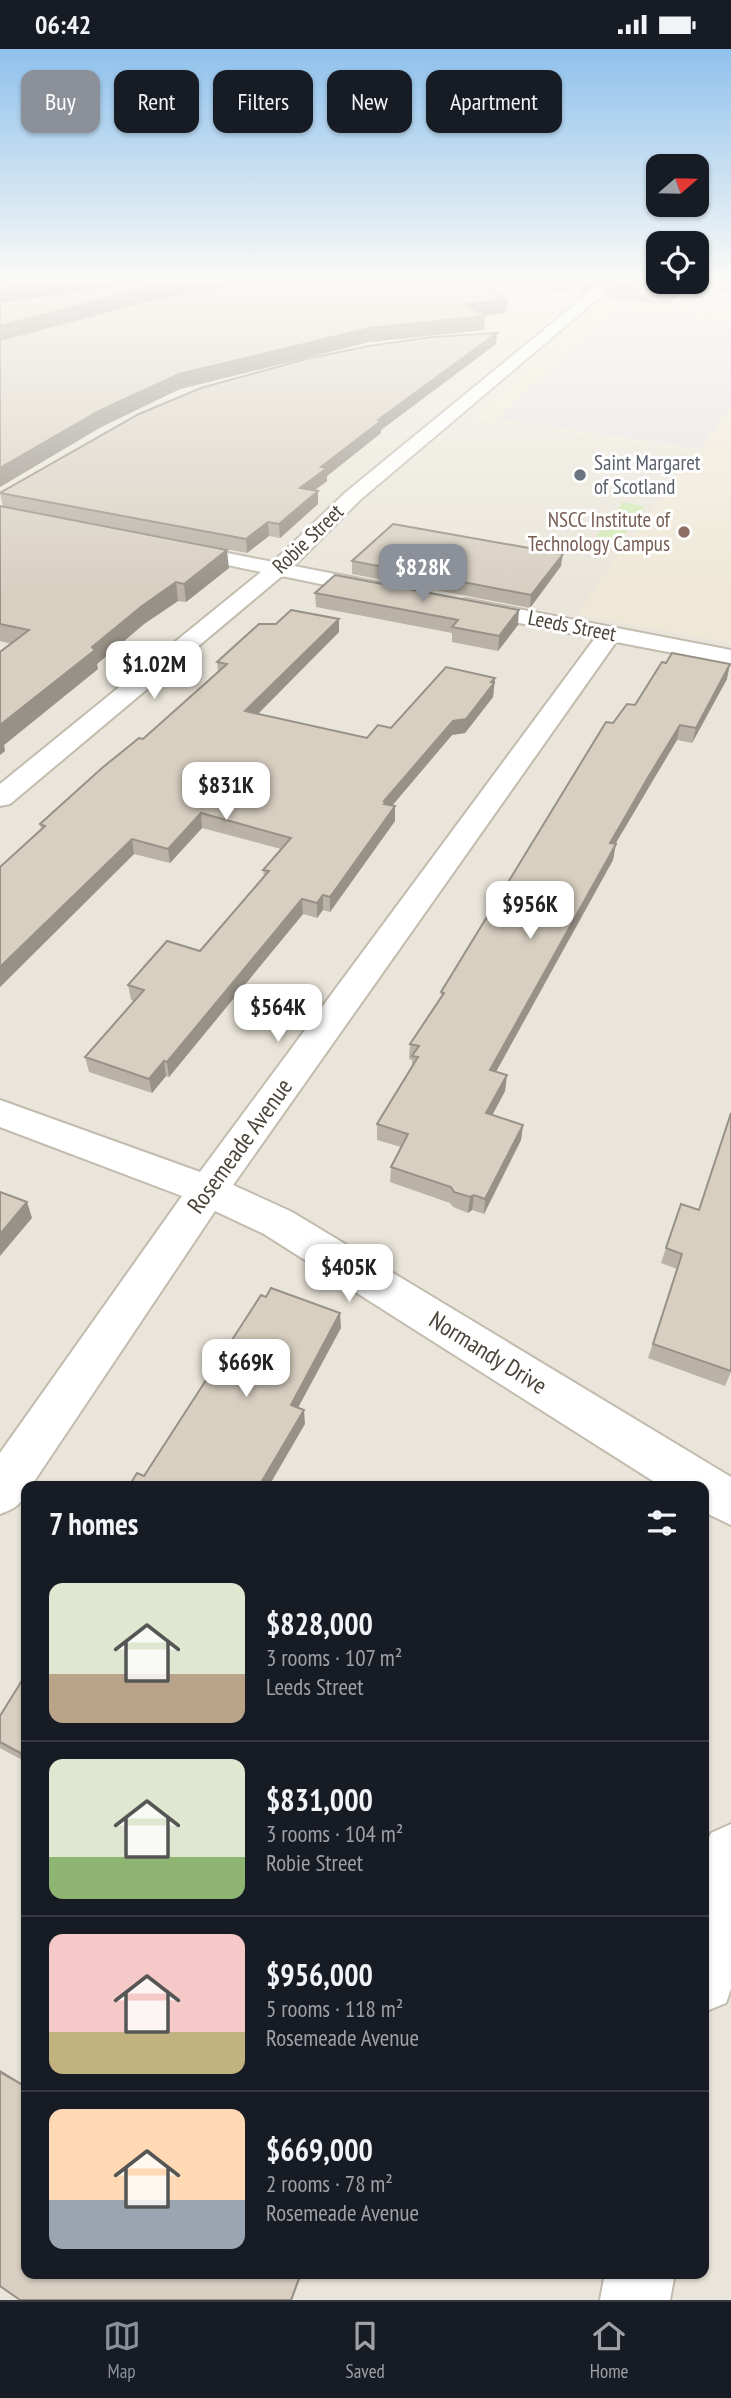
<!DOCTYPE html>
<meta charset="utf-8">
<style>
body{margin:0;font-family:"PT Sans Narrow",sans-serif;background:#242831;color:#f1f3f6;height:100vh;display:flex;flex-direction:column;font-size:26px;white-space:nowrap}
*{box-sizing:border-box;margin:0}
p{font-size:23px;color:#9ea1a6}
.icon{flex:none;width:38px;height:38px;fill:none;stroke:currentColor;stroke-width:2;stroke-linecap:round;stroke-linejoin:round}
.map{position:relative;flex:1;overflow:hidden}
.details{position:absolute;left:21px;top:1432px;width:688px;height:798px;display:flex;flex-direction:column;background:#171b24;border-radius:14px;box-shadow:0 2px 5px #0004}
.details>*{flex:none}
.guide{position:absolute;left:21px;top:21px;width:690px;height:63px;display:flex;gap:14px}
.needle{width:46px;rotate:70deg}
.fabs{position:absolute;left:646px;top:105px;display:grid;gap:14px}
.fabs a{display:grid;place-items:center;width:63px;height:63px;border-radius:14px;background:#171b24;box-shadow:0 2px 5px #0004;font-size:35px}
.price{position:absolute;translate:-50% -60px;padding:0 16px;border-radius:14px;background:#fff;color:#222;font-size:23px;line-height:46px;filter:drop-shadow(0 2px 4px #0008)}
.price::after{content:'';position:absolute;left:50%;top:42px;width:21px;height:16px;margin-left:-10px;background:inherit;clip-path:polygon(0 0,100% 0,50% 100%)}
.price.selected{background:#8c9099;color:#fff}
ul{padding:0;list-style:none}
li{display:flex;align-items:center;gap:21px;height:175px;padding:0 28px}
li+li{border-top:2px solid #363941}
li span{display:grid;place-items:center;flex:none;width:196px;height:140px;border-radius:14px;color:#555}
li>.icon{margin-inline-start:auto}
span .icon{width:84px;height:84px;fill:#fffc;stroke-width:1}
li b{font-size:30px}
h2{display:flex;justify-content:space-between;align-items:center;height:84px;padding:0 28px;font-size:30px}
.chip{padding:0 24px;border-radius:14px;background:#171b24;box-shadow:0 2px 5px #0004;font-size:24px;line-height:63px}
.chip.selected{background:#8c9099;color:#fff}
.status{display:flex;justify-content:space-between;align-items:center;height:49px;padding:0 35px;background:#171b24;direction:ltr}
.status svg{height:19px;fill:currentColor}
.menu{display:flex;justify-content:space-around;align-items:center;height:98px;border-top:2px solid #363941;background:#171b24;font-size:19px;color:#9ea1a6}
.menu a{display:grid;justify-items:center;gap:4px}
.menu .selected{color:#8c9099}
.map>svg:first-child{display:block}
.residential{fill:#eae5da;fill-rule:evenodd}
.education{fill:#efe8d6}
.green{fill:#d2eab5}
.parking{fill:#e5e3e0}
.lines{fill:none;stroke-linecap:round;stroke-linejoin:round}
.street-casing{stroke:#c2bbae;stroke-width:4}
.street{fill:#fff;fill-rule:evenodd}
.wall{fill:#bab2a6}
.shaded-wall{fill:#979187}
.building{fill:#d8cfc1;stroke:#979187;stroke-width:2}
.worship-dot{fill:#6b7280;stroke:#fff;stroke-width:2.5}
.education-dot{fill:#8d6e63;stroke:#fff;stroke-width:2.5}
.labels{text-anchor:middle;stroke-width:6;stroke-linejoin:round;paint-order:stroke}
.far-worship-label{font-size:21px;fill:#5b616d;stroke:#fff;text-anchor:start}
.far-education-label{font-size:21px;fill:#785e54;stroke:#fff;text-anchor:end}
.far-street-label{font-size:21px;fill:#4b4439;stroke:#fff}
.street-label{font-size:24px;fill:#4b4439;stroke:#fff}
</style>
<div class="status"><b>06:42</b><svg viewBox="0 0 49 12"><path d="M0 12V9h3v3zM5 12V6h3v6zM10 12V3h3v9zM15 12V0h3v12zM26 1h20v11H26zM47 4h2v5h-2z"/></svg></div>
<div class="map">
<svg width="731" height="2251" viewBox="0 0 731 2251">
<rect width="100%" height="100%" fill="#f6f3ec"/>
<path class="residential" d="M0 230H658V233L731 230V267L606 252 476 369 696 402 577 565 731 594V2251H0ZM26 1437H704V2224H26Z"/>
<path class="education" d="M606 252 731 267V594L577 565 695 402 475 369Z"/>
<path class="green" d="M623 453 645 457 616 497 592 493Z"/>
<path class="parking" d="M616 260 731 273V357L700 400 495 370Z"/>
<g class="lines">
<g class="street-casing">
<g id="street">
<path d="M606 230H621L360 451 294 517 391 536 394 541 391 546 383 548 282 527 10 755 0 757V735L261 523 170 504 166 500 170 496 177 494 273 513 346 443Z"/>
<path d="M466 550 731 601V615L616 593 233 1136 292 1163 731 1428V1476L704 1463V1437H661L264 1185 215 1162 31 1437H26C26 1454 14 1460 0 1465V1404L182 1147 0 1078V1051L200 1123 595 589 458 562 455 557 458 552Z"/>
<path d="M731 1775V1940L726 1954 704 1963V1801L711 1784Z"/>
<path d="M605 2224H675L670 2251H600Z"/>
</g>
</g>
<use href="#street" class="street"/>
</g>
<g class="wall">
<path d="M0 230H602L582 245 573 235 563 244 479 233 506 264 484 267V281L370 293 180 340 101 378 0 438Z"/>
<path d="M696 230H731V245L692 234 668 256 603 248 605 235 658 233H696Z"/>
<path d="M497 284 496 295 381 381V384L327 427V432L314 442H318V455L280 489 269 487 247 504 3 457 0 444Z"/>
<path d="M0 457 229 519 186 553 178 552 144 575 97 615 98 620 4 696 5 702 0 706 11 595 0 592Z"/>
<path d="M352 512 561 517 530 559 352 525Z"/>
<path d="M315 544 518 576 498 602 452 593V584L316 558Z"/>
<path d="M339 570V583L257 665 367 689 391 679 495 629 493 648 465 684 452 686 392 756 395 757V772L330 863 323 861 317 869 303 865 169 1028 166 1027 152 1044 89 1023 85 1008 134 952 131 951 128 936 200 902 264 828 263 821 281 800 202 779 170 814 134 805 0 938V818L41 780 40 775 143 690 218 623 217 613 276 575Z"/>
<path d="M727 630 692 694 677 691 647 740 615 795 613 811 496 1023 507 1026 505 1042 492 1066 523 1076 521 1091 484 1165 472 1161 468 1164 453 1158 450 1154 390 1133 391 1118 401 1098 377 1091V1075L412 1018V1011L409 1010 410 995 441 948V943L613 674 635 656Z"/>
<path d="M731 1064V1323L725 1337 648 1309 677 1220 661 1214 666 1199 699 1161Z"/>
<path d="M26 1625V1713L0 1699V1667Z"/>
</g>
<g class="shaded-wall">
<path d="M75 230H138L139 234 0 253V240Z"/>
<path d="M195 230H268L0 292V277L148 238Z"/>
<path d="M564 230H573V235L563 244Z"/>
<path d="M586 230H602L582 245 584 232Z"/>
<path d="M681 233H692V234L668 256 670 243Z"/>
<path d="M507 251 506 264 465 269V255Z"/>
<path d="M485 267 484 281 370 293 180 340 101 378 0 438V419L99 362 179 325 370 279Z"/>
<path d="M497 284 496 295 381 381V384L327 427V432L300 452V439L321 418 378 371Z"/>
<path d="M318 442V455L280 489 279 475Z"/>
<path d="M268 473 269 487 247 504 246 490Z"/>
<path d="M227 501 229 519 186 553 184 535Z"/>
<path d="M563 505 561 517 530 559 531 546Z"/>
<path d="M176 533 178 552 144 575 97 615 98 620 4 696 5 702 0 706V676L142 557Z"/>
<path d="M519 561 518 576 498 602 499 587Z"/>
<path d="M339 570V583L246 677 245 662Z"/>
<path d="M730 615 727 630 692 694 696 679Z"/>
<path d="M495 629 493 648 465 684 452 686 386 764 384 752 453 672Z"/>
<path d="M680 676 677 691 607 809 610 794Z"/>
<path d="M395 757V772L330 863V848Z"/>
<path d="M201 764 202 779 170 814 168 800Z"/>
<path d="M132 790 134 805 0 938V918Z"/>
<path d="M616 795 613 811 488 1037 490 1021Z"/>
<path d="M323 846V861L317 869V854Z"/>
<path d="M302 850 303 865 169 1028 167 1013Z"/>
<path d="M164 1012 166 1027 152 1044 149 1030Z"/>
<path d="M507 1026 505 1042 485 1080 486 1064Z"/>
<path d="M523 1076 521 1091 484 1165 485 1150Z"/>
<path d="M474 1146 472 1161 468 1164 470 1148Z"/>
<path d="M27 1153 32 1169 0 1207V1185Z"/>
<path d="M340 1264 341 1279 292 1370 291 1356Z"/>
<path d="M304 1361 305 1375 269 1437H259Z"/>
<path d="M0 2021 26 2037V2038L0 2023Z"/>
<path d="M301 2224H302L292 2251H291Z"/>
</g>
<g class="building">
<path d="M0 230H75L0 240Z"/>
<path d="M145 230H195L148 238 0 277V253L143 233Z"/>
<path d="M267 230H472L507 251 465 255 485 267 370 279 179 325 99 362 0 419V291L151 251Z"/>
<path d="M612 230H658V233H681L670 243 605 235Z"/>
<path d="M497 284 378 371 381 372 321 418 327 419 300 439 318 442 279 475 268 473 246 490 0 444 139 365 201 339 306 310 369 297 432 288Z"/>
<path d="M0 457 227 501 184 535 176 533 142 557 92 598 95 601 0 676V603L29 581 0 575Z"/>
<path d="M393 475 563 505 531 546 352 512Z"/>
<path d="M335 526 519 561 499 587 452 578 458 571 315 544Z"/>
<path d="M291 561 339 570 245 662 367 689 378 676 391 679 446 618 495 629 491 633 494 634 466 670 453 672 384 752H386L384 755 395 757 330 848 323 846 317 854 302 850 167 1013 164 1012 149 1030 85 1008 144 941 128 936 167 892 200 902 269 822 263 821 291 789 201 764 168 800 132 790 0 918V818L45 777 40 775 102 719 139 689 143 690 227 615 217 613 259 575H276Z"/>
<path d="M672 604 730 615 696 679 680 676 650 725 610 794 616 795 490 1021 507 1026 486 1064 523 1076 485 1150 474 1146 470 1148 454 1143 451 1138 391 1118 408 1085 377 1075 418 1008 412 1007 419 997 410 995 444 944 441 943 606 673 613 674 627 655 635 656 662 613 666 614Z"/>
<path d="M731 1064V1322L653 1295 682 1205 666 1199 681 1155 699 1161Z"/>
<path d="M0 1143 27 1153 0 1185Z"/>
<path d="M271 1239 340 1264 291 1356 304 1361 259 1437H129L137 1424 144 1427 261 1246 266 1248Z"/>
<path d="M26 1625V1707L0 1693V1667Z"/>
<path d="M0 2023 26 2038V2224H301L291 2251H20L0 2237Z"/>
</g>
<linearGradient id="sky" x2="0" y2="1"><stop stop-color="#8fc1ec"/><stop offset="0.42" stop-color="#fbfaf6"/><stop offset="1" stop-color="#fbfaf6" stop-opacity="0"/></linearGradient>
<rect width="731" height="545" fill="url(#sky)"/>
<circle class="worship-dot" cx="580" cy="426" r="7"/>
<circle class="education-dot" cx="684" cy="483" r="7"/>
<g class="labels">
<g class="far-worship-label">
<text x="594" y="421">Saint Margaret<tspan x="594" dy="24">of Scotland</tspan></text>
</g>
<g class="far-education-label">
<text x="670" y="478">NSCC Institute of<tspan x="670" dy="24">Technology Campus</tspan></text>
</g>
<g class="far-street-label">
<text transform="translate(308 490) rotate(-44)" y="7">Robie Street</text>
<text transform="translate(572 577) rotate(11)" y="7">Leeds Street</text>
</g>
<g class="street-label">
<text transform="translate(240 1097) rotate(-54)" y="8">Rosemeade Avenue</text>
<text transform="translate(488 1304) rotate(32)" y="8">Normandy Drive</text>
</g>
</g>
</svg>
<div class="fabs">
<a><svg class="needle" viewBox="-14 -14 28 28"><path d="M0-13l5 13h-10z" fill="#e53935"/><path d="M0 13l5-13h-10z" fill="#9ea1a6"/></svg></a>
<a><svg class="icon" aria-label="locate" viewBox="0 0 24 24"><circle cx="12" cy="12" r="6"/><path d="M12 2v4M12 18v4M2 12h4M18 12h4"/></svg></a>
</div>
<b class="price selected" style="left:423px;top:555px">$828K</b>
<b class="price" style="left:154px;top:652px">$1.02M</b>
<b class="price" style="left:226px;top:773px">$831K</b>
<b class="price" style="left:530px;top:892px">$956K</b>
<b class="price" style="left:278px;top:995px">$564K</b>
<b class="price" style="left:349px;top:1255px">$405K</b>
<b class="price" style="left:246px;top:1350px">$669K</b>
<div class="guide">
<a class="chip selected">Buy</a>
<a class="chip">Rent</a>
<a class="chip">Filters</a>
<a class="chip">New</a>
<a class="chip">Apartment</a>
</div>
<section class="details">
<h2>7 homes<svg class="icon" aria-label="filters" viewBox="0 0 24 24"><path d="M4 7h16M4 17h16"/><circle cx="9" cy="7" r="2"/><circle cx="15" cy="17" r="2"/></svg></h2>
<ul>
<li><span style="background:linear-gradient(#dfe7d0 65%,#b9a48a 0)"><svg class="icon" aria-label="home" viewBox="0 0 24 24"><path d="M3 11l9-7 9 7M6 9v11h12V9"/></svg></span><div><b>$828,000</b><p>3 rooms · 107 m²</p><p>Leeds Street</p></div></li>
<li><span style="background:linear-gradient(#dfe7d0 70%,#8fb573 0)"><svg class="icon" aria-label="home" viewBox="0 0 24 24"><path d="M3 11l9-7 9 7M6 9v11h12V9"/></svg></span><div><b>$831,000</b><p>3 rooms · 104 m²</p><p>Robie Street</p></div></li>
<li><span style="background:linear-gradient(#f6c9c9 70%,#c2b280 0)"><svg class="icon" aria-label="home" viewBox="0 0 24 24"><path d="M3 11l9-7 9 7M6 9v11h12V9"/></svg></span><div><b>$956,000</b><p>5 rooms · 118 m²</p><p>Rosemeade Avenue</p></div></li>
<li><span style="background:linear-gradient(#ffd9b3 65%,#9aa5b1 0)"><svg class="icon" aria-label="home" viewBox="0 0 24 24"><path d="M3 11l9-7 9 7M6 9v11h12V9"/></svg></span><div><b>$669,000</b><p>2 rooms · 78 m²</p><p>Rosemeade Avenue</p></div></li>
</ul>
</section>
</div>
<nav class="menu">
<a class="selected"><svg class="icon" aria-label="map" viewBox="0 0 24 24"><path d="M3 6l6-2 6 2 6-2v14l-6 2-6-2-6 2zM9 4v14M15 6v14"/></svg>Map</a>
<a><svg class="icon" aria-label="saved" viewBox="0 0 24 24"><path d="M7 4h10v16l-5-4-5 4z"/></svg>Saved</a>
<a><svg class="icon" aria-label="home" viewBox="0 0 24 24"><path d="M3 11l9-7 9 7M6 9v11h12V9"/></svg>Home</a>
</nav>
